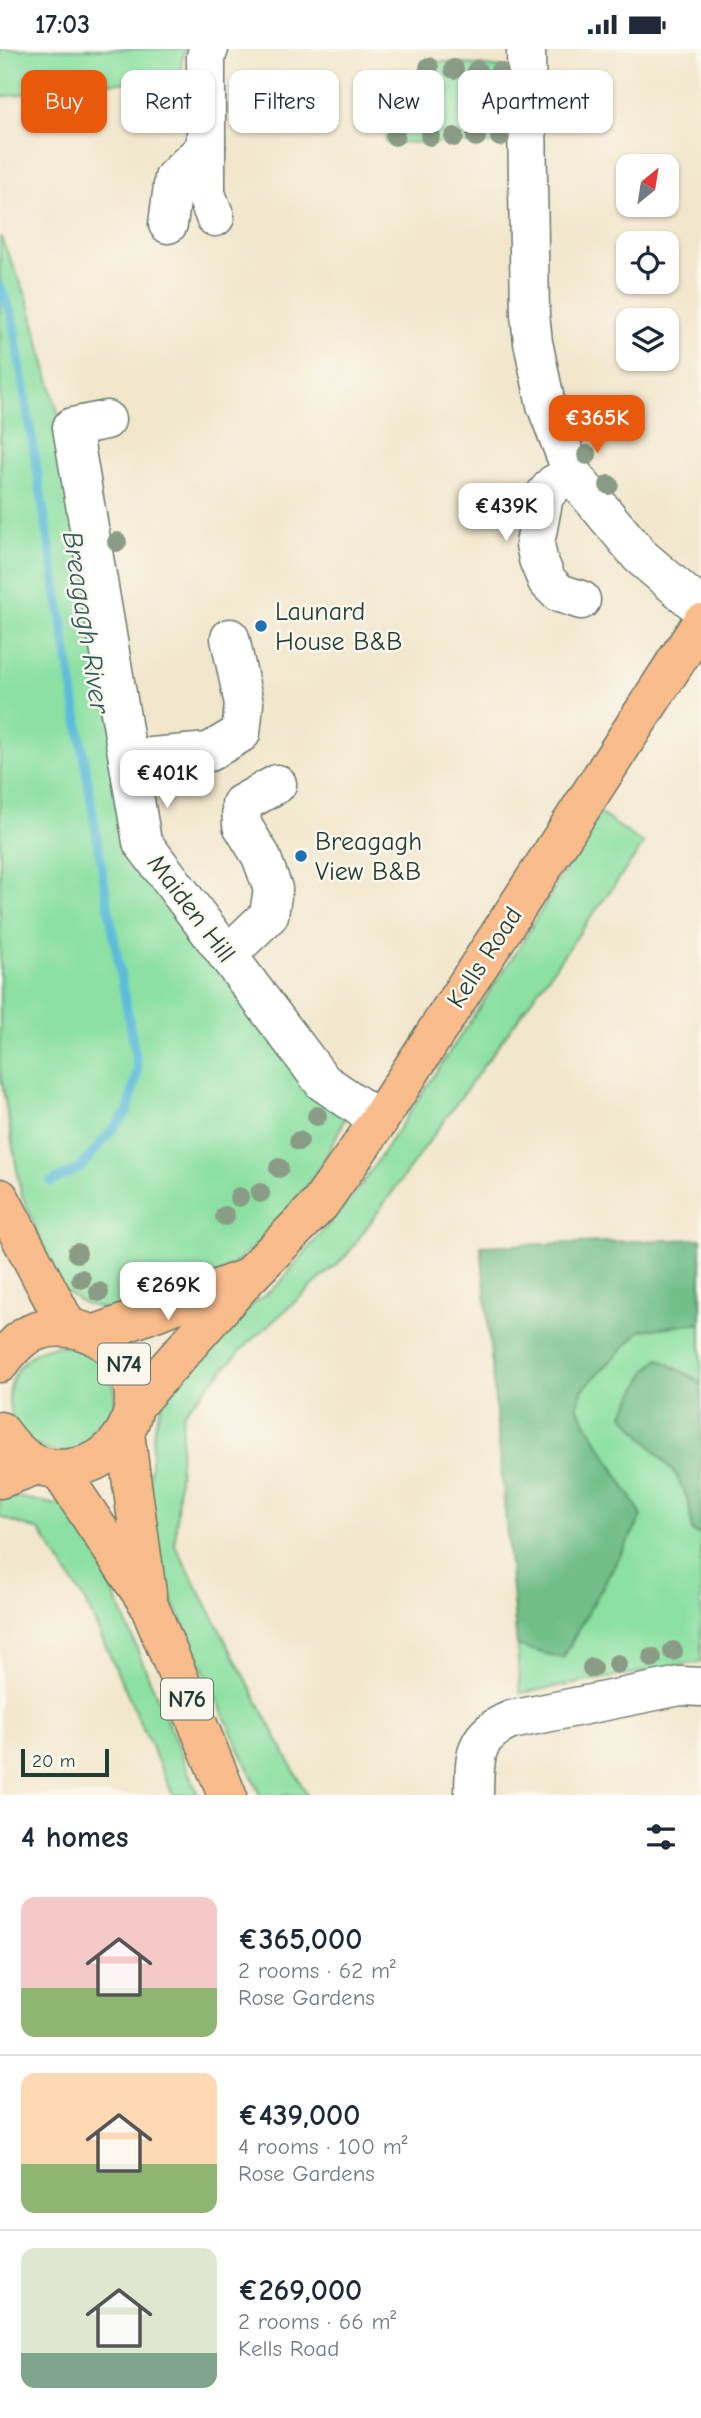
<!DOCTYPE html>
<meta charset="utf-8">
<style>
body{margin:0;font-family:"Comic Neue",sans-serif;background:#f6f6f7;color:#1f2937;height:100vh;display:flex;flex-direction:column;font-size:26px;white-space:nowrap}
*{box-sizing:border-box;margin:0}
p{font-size:23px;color:#747a83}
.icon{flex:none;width:38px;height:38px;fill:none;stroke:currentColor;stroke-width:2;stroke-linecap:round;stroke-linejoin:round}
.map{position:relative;height:1746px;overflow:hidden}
.sheet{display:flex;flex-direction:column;background:#fff;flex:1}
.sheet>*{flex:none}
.hud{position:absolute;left:21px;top:21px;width:660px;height:63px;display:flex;gap:14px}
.needle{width:46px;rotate:30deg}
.controls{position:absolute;left:616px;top:105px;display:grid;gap:14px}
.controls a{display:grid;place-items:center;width:63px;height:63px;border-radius:14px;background:#fff;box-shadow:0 2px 5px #0004;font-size:35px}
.scale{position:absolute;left:21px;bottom:18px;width:88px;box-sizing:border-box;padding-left:7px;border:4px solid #1f3d34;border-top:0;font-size:19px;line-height:24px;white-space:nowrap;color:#1f3d34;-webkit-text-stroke:5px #fbf7ec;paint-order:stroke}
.price{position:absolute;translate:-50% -60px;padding:0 16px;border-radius:14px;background:#fff;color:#222;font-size:23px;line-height:46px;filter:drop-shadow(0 2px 4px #0008)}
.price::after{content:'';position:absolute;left:50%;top:42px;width:21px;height:16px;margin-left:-10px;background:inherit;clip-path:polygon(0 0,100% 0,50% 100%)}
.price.active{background:#ea580c;color:#fff}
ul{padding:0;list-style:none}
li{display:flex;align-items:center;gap:21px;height:175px;padding:0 21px}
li+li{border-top:2px solid #e0e1e3}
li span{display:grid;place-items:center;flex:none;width:196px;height:140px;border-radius:14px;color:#555}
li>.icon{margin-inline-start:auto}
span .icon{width:84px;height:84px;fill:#fffc;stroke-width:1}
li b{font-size:30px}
h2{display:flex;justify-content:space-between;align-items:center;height:84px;padding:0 21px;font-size:30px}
.pill{padding:0 24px;border-radius:14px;background:#fff;box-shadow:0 2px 5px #0004;font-size:24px;line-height:63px}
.pill.active{background:#ea580c;color:#fff}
.status{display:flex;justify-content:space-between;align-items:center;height:49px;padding:0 35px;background:#fff;direction:ltr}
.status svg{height:19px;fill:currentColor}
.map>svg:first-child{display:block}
.green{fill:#8be0a2;stroke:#558e6b;stroke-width:2}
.forest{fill:#70be88;stroke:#487e5e;stroke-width:2}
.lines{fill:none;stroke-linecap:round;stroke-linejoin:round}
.stream{stroke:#5cbbda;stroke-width:9}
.minor-casing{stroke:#69786a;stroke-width:41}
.major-casing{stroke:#69786a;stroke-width:41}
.minor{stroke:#fff;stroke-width:38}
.major{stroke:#f9bc8a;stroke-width:38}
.tree{fill:#8a9c85}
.poi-dot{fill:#1f6fb2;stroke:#fbf7ec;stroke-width:2.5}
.labels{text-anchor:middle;stroke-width:5;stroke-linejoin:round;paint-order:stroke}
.shield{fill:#fbf7ec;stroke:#61756b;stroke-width:2}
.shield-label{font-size:24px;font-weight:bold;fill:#1f3d34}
.poi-label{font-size:26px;fill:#1f3d34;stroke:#fbf7ec;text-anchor:start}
.street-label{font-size:26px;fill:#1f3d34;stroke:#fbf7ec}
.water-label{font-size:28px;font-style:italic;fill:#2e5c5e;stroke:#fbf7ec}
</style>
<div class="status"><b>17:03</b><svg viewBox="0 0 49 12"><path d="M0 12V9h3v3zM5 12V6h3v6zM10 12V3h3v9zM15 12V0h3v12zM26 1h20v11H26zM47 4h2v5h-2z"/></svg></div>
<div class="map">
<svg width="701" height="1746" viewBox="0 0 701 1746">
<rect width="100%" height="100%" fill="#fbf7ec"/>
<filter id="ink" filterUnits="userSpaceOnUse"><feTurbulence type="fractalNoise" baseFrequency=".0143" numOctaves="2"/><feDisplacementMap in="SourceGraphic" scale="14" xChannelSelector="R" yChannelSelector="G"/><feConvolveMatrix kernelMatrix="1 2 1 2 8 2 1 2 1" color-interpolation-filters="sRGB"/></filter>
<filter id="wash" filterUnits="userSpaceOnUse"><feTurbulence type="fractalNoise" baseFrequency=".00686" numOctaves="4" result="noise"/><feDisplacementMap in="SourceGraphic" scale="28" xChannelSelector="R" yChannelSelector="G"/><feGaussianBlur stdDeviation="1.57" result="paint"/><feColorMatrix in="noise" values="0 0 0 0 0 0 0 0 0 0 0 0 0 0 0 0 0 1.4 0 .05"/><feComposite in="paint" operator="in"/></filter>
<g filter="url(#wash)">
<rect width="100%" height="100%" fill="#f2e7cd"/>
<g class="green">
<path d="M0 0H185L182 11 181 31 90 35 0 48Z"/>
<path d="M426 11 504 19 506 95 385 93 387 39 424 41Z"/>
<path d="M0 187 27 248 59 368 130 782 345 1070 322 1115 280 1175 219 1228 125 1265 85 1255 60 1239 21 1144 0 1022Z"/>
<path d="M598 763 644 795 346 1207 240 1302 183 1364 175 1496 307 1746H260L173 1553 155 1508 149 1439 154 1379 168 1335 190 1305 280 1234 364 1132 522 894Z"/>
<path d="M701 1274V1333L659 1310 623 1365 676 1426 689 1453 692 1482 701 1486V1613L520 1644 517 1597 563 1609 642 1467 577 1358 582 1341 641 1281Z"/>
<circle cx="62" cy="1350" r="53"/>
<path d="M16 1448 64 1457 94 1497 198 1746H173L86 1554 40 1482 0 1468V1449Z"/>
</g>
<g class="forest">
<path d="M701 1190V1274L641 1281 582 1341 577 1358 642 1467 562 1609 517 1597 481 1197Z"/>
<path d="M659 1310 701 1333V1486L692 1482 689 1453 676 1426 623 1365 648 1320Z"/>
</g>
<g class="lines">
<path class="stream" d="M0 237 12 267 108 856 138 1020 128 1062 80 1119 51 1133"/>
</g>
</g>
<g filter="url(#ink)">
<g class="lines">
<g class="minor-casing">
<g id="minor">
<path d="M209 0 206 7V145L215 168"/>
<path d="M526 0 530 266 533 293 546 356 573 426 580 435 640 507 701 559"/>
<path d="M168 175 174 129 206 98"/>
<path d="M106 371 72 378 142 793 323 1033 379 1071"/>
<path d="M573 426 554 435 544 447 535 495 538 510 547 532 559 544 581 551"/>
<path d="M128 710 209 703 241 684 244 655 230 589"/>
<path d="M227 906 269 866 273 840 261 807 242 776 241 755 277 735"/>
<path d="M474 1746C475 1708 472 1687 511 1671L680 1637 701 1638"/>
</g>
</g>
<g class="major-casing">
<g id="major">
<path d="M0 1149 67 1277"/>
<path d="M96 1285 241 1231"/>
<path d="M0 1314C6 1306 14 1296 22 1290 29 1284 42 1280 51 1279 115 1272 160 1343 117 1394 104 1409 91 1416 71 1419 37 1424 19 1408 0 1382"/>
<path d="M134 1357 248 1228 320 1155 379 1071 701 574"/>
<path d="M125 1384 147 1544"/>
<path d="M59 1421 148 1554 227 1746"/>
<path d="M0 1430 37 1416"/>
</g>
</g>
<use href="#minor" class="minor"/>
<use href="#major" class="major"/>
</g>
<g class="tree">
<circle cx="429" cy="18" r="10"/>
<circle cx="454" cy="20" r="10"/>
<circle cx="477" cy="21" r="10"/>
<circle cx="499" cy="23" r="10"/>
<circle cx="394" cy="41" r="10"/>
<circle cx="427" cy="41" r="10"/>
<circle cx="392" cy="63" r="10"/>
<circle cx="500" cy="65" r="10"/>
<circle cx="395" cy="87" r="10"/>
<circle cx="430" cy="87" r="10"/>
<circle cx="454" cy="88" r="10"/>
<circle cx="476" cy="88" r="10"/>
<circle cx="500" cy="88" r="10"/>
<circle cx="587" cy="406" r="10"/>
<circle cx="609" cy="436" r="10"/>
<circle cx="117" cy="493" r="10"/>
<circle cx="317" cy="1067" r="10"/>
<circle cx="299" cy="1092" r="10"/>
<circle cx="279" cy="1119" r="10"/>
<circle cx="260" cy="1144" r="10"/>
<circle cx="239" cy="1148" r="10"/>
<circle cx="225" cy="1167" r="10"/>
<circle cx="77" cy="1204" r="10"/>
<circle cx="81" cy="1230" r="10"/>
<circle cx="99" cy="1243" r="10"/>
<circle cx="673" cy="1602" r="10"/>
<circle cx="652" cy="1609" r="10"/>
<circle cx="617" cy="1615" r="10"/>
<circle cx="592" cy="1619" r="10"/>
</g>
</g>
<g class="poi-dot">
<circle cx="261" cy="577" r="7"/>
<circle cx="301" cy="807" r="7"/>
</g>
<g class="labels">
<g class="shield">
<rect x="98" y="1294.5" width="52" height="41" rx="5"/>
<rect x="161" y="1629.5" width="52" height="41" rx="5"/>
</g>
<g class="shield-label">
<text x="124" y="1323">N74</text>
<text x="187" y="1658">N76</text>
</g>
<g class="poi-label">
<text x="275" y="571">Launard<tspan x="275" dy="30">House B&amp;B</tspan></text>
<text x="315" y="801">Breagagh<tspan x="315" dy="30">View B&amp;B</tspan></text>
</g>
<g class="street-label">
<text transform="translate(192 859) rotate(53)" y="9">Maiden Hill</text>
<text transform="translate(484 908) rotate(-57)" y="9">Kells Road</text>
</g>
<g class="water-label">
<text transform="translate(87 573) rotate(81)" y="10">Breagagh River</text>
</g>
</g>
</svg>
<div class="controls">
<a><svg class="needle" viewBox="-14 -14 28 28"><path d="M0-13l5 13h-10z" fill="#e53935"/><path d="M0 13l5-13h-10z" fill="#747a83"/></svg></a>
<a><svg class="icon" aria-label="locate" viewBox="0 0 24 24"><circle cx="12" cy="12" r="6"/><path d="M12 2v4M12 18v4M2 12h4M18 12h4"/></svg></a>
<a><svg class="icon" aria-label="layers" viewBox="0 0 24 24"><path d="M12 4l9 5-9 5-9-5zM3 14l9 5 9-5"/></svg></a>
</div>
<div class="scale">20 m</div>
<b class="price active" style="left:597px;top:406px">€365K</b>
<b class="price" style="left:506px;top:494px">€439K</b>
<b class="price" style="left:167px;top:761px">€401K</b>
<b class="price" style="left:168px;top:1273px">€269K</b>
<div class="hud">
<a class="pill active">Buy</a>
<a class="pill">Rent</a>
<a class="pill">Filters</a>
<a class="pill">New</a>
<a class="pill">Apartment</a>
</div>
</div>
<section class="sheet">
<h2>4 homes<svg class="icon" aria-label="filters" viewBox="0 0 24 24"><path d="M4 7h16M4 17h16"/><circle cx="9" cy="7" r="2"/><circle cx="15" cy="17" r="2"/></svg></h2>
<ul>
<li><span style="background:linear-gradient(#f6c9c9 65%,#8fb573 0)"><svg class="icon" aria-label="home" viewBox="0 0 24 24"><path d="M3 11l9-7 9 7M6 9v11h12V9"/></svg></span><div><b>€365,000</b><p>2 rooms · 62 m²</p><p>Rose Gardens</p></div></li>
<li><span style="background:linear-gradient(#ffd9b3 65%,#8fb573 0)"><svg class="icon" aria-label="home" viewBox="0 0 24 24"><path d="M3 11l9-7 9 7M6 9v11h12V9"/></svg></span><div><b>€439,000</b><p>4 rooms · 100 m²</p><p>Rose Gardens</p></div></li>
<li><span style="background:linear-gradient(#dfe7d0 75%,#7fa58c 0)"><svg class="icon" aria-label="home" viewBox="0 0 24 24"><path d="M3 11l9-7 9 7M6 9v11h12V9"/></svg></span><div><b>€269,000</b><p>2 rooms · 66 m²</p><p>Kells Road</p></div></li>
</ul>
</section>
